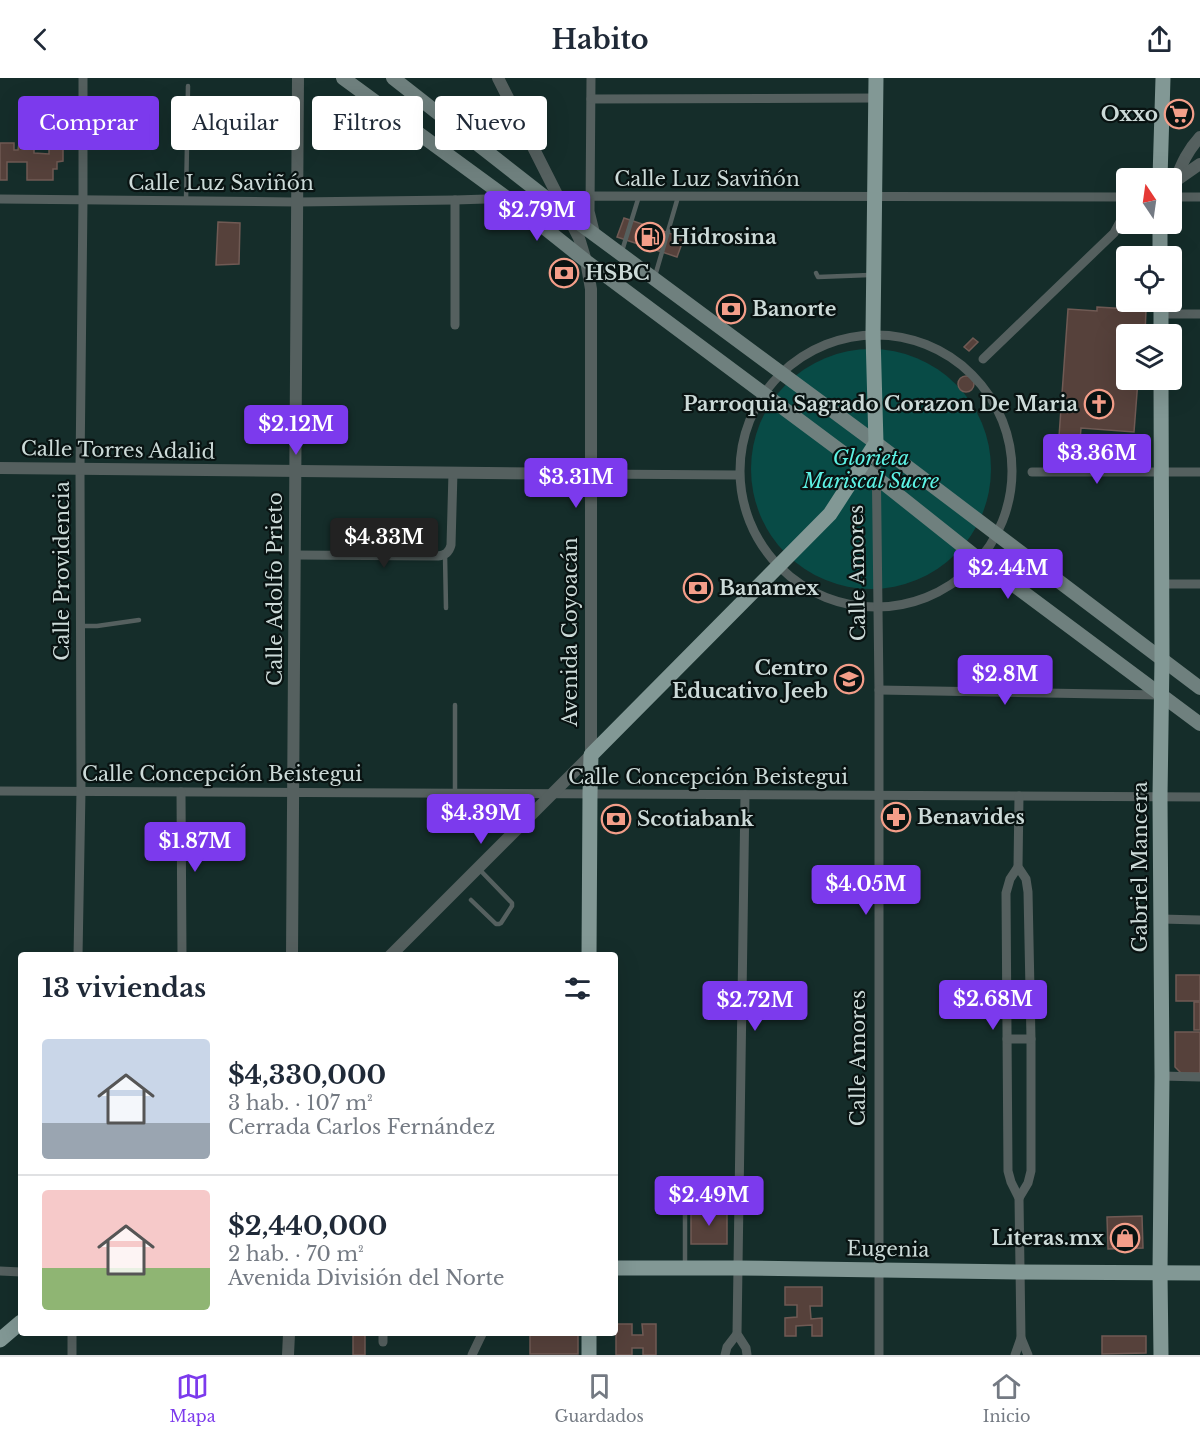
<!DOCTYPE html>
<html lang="es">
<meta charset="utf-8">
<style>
body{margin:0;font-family:"Libre Baskerville",serif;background:#f6f6f7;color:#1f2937;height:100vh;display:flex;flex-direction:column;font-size:22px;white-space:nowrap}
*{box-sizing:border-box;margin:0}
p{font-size:20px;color:#747a83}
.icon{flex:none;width:33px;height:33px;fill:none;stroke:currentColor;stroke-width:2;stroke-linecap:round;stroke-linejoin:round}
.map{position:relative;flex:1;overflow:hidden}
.side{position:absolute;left:18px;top:874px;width:600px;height:384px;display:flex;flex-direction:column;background:#fff;border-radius:6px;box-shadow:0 6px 24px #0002}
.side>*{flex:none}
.top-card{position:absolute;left:18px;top:18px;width:600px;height:54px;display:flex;gap:12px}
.needle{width:39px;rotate:347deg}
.controls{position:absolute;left:1116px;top:90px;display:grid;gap:12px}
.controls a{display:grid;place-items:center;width:66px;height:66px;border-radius:6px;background:#fff;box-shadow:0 6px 24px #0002;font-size:30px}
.price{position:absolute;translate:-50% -51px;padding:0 14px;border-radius:6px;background:#7c3aed;color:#fff;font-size:20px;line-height:39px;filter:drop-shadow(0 2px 3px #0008)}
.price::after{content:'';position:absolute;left:50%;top:36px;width:18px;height:14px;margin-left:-9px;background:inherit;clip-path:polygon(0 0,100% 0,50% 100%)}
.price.active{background:#222;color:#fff}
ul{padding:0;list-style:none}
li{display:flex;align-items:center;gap:18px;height:150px;padding:0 24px}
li+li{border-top:2px solid #e0e1e3}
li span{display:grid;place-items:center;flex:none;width:168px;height:120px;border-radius:6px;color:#555}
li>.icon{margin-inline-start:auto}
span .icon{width:72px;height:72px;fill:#fffc;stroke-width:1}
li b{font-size:26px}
h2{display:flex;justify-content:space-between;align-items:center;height:72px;padding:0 24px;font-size:26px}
.tag{padding:0 21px;border-radius:6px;background:#fff;box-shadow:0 6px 24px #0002;font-size:21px;line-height:54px}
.tag.active{background:#7c3aed;color:#fff}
header{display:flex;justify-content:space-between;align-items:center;height:78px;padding:0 24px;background:#fff;font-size:27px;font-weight:700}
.dock{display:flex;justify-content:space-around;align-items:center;height:84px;border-top:2px solid #e0e1e3;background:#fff;font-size:16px;color:#747a83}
.dock a{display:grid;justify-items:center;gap:3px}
.dock .active{color:#7c3aed}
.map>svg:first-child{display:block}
.green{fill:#084b46}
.building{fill:#56413b;stroke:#705a54;stroke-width:1.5}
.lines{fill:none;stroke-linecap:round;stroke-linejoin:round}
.service{stroke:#55605f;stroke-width:4.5}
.minor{stroke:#55605f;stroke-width:9}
.tertiary{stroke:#55605f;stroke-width:12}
.secondary{stroke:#6f807e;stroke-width:14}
.primary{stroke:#829895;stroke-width:15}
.labels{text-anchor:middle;stroke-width:4.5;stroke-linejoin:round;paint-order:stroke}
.poi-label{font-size:20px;font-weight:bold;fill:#ccdad8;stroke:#091312;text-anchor:start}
.street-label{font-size:20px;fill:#ccdad8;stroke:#091312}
.park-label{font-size:20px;font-style:italic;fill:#5df2e4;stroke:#091312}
</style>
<header><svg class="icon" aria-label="back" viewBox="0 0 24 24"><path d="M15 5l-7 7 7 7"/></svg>Habito<svg class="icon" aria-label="share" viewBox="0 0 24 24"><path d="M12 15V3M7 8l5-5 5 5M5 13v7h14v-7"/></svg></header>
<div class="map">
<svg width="1200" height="1277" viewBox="0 0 1200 1277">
<rect width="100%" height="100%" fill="#152d2a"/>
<circle class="green" cx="871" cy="391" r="120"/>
<g class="building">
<path d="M0 65H14V72H18L19 65 34 66V75L49 76V66H63V83L57 84V91H53V102H27V84H7V102H0Z"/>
<path d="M624 140 684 160 677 179 617 159Z"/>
<path d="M218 144 240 145 239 186 216 187Z"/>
<path d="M1097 229 1146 232 1145 256H1126V302H1138L1134 354 1081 350 1079 375 1058 373 1068 231 1097 233Z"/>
<path d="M973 260 978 264 969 273 964 269Z"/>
<circle cx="966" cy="306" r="8"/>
<rect x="1176" y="897" width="24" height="26"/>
<rect x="1194" y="924" width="6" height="28"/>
<path d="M1175 954H1200V995H1181L1175 989Z"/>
<rect x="691" y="1132" width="36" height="34"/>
<path d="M1142 1138 1143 1170 1108 1171 1107 1139Z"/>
<path d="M785 1209H822V1228H810L811 1241 822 1240V1258H812V1247L796 1248V1258H785V1240L797 1239V1227H785Z"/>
<path d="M616 1246H632V1257H643L642 1246H656V1277H643V1270H632V1277H616Z"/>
<rect x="353" y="1256" width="12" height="21"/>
<rect x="530" y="1256" width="48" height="20"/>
<path d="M1102 1258H1146V1275L1102 1276Z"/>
</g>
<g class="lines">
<g class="service">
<path d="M248 57 296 55"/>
<path d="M186 123 188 8"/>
<path d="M622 173 639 118"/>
<path d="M816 195 818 199 870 197"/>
<path d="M655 198 678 119"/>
<path d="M445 477 446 530"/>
<path d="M80 548H97L139 542"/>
<path d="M455 715V627"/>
<path d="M471 822 496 846H499L501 845 512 828V825L479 791"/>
<path d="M685 1136V1187"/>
</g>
<g class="minor">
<path d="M591 0 590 133 596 157"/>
<path d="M591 21 876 20"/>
<path d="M1172 119H1200"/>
<path d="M0 121 297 124 455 122 590 118 1126 119"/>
<path d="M455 122V247"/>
<path d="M568 137C577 133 586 131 589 121"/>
<path d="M1161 236H1200"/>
<circle cx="876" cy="393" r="136"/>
<path d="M983 281 1114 155 1126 133"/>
<path d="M876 367 879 612V1277"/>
<path d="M1032 394H1200"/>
<path d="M591 396 739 397"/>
<path d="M295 477 438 478C445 477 449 475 451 467L453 394"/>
<path d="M1162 506H1200"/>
<path d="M879 612 1160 617"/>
<path d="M0 713 1200 719"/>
<path d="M181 714 182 878"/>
<path d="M745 717 737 1256 746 1270 747 1277"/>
<path d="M1019 718 1018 789 1026 801 1028 814 1031 961V1093L1028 1105 1019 1120"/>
<path d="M1018 789 1010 801 1006 815 1008 1093 1011 1104 1019 1120 1021 1260 1028 1277"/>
<path d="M1161 841 1200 842"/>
<path d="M78 878 81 713 80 391 83 122V0"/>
<path d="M1007 961H1031"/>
<path d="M1162 998 1200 999"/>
<path d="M0 1193 21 1194"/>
<path d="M72 1256V1277"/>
<path d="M383 1256V1264"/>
<path d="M472 1277 482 1256"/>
<path d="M725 1277 727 1269 737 1256"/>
<path d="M1015 1277 1021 1260"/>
</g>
<g class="tertiary">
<path d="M1176 101C1182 85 1188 72 1200 59"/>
<path d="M1174 104 1200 86"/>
<path d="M0 390 591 396"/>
<path d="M292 878 298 0"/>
<path d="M390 878 591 677V211L586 183 579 160 498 0"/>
<path d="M288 1277 289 1256"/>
</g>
<g class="secondary">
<path d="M343 0 507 120 586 183 877 400 980 482 1200 646"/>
<path d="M393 0 568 137 876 365 1200 610"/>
</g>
<g class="primary">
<path d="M1160 100 1163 0"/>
<path d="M1160 146V178"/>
<path d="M1161 224V256"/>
<path d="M1161 302 1162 581 1160 719 1162 998 1160 1194 1161 1277"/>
<path d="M589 878 590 716 591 677 830 436 876 365 873 257 876 0"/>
<path d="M615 1190H738L1020 1194 1200 1195"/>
<path d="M589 1256V1277"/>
<path d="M0 1262 21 1244"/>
</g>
</g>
<defs>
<g id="supermarket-ring" transform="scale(1.5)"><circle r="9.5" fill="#091312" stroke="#f49e89" stroke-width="1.5"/><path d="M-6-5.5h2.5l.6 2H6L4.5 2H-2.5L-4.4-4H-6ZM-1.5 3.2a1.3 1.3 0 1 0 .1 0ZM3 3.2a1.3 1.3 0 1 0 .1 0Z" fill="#f49e89"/></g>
<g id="fuel-ring" transform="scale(1.5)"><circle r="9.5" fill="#091312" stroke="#f49e89" stroke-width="1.5"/><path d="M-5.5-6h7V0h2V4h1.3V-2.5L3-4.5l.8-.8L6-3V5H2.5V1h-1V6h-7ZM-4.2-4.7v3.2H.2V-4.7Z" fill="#f49e89"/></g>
<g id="bank-ring" transform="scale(1.5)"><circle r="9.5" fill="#091312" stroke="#f49e89" stroke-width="1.5"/><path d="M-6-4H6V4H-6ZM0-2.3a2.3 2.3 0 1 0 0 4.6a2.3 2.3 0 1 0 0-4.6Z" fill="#f49e89"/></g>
<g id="church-ring" transform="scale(1.5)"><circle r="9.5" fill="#091312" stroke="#f49e89" stroke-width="1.5"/><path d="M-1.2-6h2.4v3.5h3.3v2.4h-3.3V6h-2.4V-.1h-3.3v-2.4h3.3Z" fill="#f49e89"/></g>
<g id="school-ring" transform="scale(1.5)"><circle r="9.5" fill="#091312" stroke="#f49e89" stroke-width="1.5"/><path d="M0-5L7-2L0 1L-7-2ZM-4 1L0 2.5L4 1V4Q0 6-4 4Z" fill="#f49e89"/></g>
<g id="pharmacy-ring" transform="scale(1.5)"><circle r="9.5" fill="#091312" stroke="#f49e89" stroke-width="1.5"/><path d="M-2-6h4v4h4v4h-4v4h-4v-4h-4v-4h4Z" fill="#f49e89"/></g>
<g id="shop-ring" transform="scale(1.5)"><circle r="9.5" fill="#091312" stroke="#f49e89" stroke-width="1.5"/><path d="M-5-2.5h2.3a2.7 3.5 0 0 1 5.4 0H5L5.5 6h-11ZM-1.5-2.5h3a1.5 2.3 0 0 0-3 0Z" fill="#f49e89"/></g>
</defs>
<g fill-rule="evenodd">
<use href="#supermarket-ring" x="1179" y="36"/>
<use href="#fuel-ring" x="650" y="159"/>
<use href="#bank-ring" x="564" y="195"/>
<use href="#bank-ring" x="731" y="231"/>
<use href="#church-ring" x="1099" y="326"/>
<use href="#bank-ring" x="698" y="510"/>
<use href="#school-ring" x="849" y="601"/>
<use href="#pharmacy-ring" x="896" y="739"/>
<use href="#bank-ring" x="616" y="741"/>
<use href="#shop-ring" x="1125" y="1160"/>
</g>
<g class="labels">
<g class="poi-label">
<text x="1158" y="43" text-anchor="end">Oxxo</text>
<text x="671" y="166">Hidrosina</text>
<text x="585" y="202">HSBC</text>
<text x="752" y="238">Banorte</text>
<text x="1078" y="333" text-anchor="end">Parroquia Sagrado Corazon De Maria</text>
<text x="719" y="517">Banamex</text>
<text x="828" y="597" text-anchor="end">Centro<tspan x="828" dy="23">Educativo Jeeb</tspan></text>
<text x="917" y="746">Benavides</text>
<text x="637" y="748">Scotiabank</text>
<text x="1104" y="1167" text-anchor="end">Literas.mx</text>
</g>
<g class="street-label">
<text x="707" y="108">Calle Luz Saviñón</text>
<text x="221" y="112">Calle Luz Saviñón</text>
<text transform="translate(118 372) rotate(1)" y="7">Calle Torres Adalid</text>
<text transform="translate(62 493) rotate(-90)" y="7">Calle Providencia</text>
<text transform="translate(857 495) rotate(-91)" y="7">Calle Amores</text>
<text transform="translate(275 511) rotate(-90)" y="7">Calle Adolfo Prieto</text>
<text transform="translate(570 554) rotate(-90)" y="7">Avenida Coyoacán</text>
<text x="222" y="703">Calle Concepción Beistegui</text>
<text x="708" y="706">Calle Concepción Beistegui</text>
<text transform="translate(1140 789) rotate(-90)" y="7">Gabriel Mancera</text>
<text transform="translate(858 980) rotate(-90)" y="7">Calle Amores</text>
<text transform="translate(888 1171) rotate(1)" y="7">Eugenia</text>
</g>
<g class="park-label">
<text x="871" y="387">Glorieta<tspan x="871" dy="23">Mariscal Sucre</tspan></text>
</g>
</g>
</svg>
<div class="controls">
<a><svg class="needle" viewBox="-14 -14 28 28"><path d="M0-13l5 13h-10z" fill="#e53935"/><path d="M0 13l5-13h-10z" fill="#747a83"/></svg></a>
<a><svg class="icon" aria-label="locate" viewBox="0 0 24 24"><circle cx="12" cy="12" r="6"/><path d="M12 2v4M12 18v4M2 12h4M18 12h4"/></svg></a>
<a><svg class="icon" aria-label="layers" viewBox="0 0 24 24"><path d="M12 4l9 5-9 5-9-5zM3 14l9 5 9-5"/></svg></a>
</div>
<b class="price" style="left:537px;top:164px">$2.79M</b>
<b class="price" style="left:296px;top:378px">$2.12M</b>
<b class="price" style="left:1097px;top:407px">$3.36M</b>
<b class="price" style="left:576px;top:431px">$3.31M</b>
<b class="price active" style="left:384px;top:491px">$4.33M</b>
<b class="price" style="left:1008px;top:522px">$2.44M</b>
<b class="price" style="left:1005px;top:628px">$2.8M</b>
<b class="price" style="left:481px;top:767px">$4.39M</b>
<b class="price" style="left:195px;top:795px">$1.87M</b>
<b class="price" style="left:866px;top:838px">$4.05M</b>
<b class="price" style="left:993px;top:953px">$2.68M</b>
<b class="price" style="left:755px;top:954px">$2.72M</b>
<b class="price" style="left:709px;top:1149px">$2.49M</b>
<div class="top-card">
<a class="tag active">Comprar</a>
<a class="tag">Alquilar</a>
<a class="tag">Filtros</a>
<a class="tag">Nuevo</a>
</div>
<section class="side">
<h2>13 viviendas<svg class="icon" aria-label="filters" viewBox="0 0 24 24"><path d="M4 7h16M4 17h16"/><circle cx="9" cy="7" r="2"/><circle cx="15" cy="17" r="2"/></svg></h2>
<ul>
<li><span style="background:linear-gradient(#c9d6e8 70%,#9aa5b1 0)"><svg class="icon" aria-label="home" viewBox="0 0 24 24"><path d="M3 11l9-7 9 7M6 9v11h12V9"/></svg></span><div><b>$4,330,000</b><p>3 hab. · 107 m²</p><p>Cerrada Carlos Fernández</p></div></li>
<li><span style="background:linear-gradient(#f6c9c9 65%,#8fb573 0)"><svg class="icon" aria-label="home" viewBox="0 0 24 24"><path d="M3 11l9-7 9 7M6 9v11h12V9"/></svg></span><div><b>$2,440,000</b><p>2 hab. · 70 m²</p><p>Avenida División del Norte</p></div></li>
</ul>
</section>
</div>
<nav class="dock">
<a class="active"><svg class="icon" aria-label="map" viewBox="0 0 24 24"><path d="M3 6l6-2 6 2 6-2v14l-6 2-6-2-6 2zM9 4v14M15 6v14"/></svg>Mapa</a>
<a><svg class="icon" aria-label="saved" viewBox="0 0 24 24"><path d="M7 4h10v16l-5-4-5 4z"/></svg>Guardados</a>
<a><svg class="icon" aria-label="home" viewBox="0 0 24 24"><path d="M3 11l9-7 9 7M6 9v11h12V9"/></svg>Inicio</a>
</nav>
